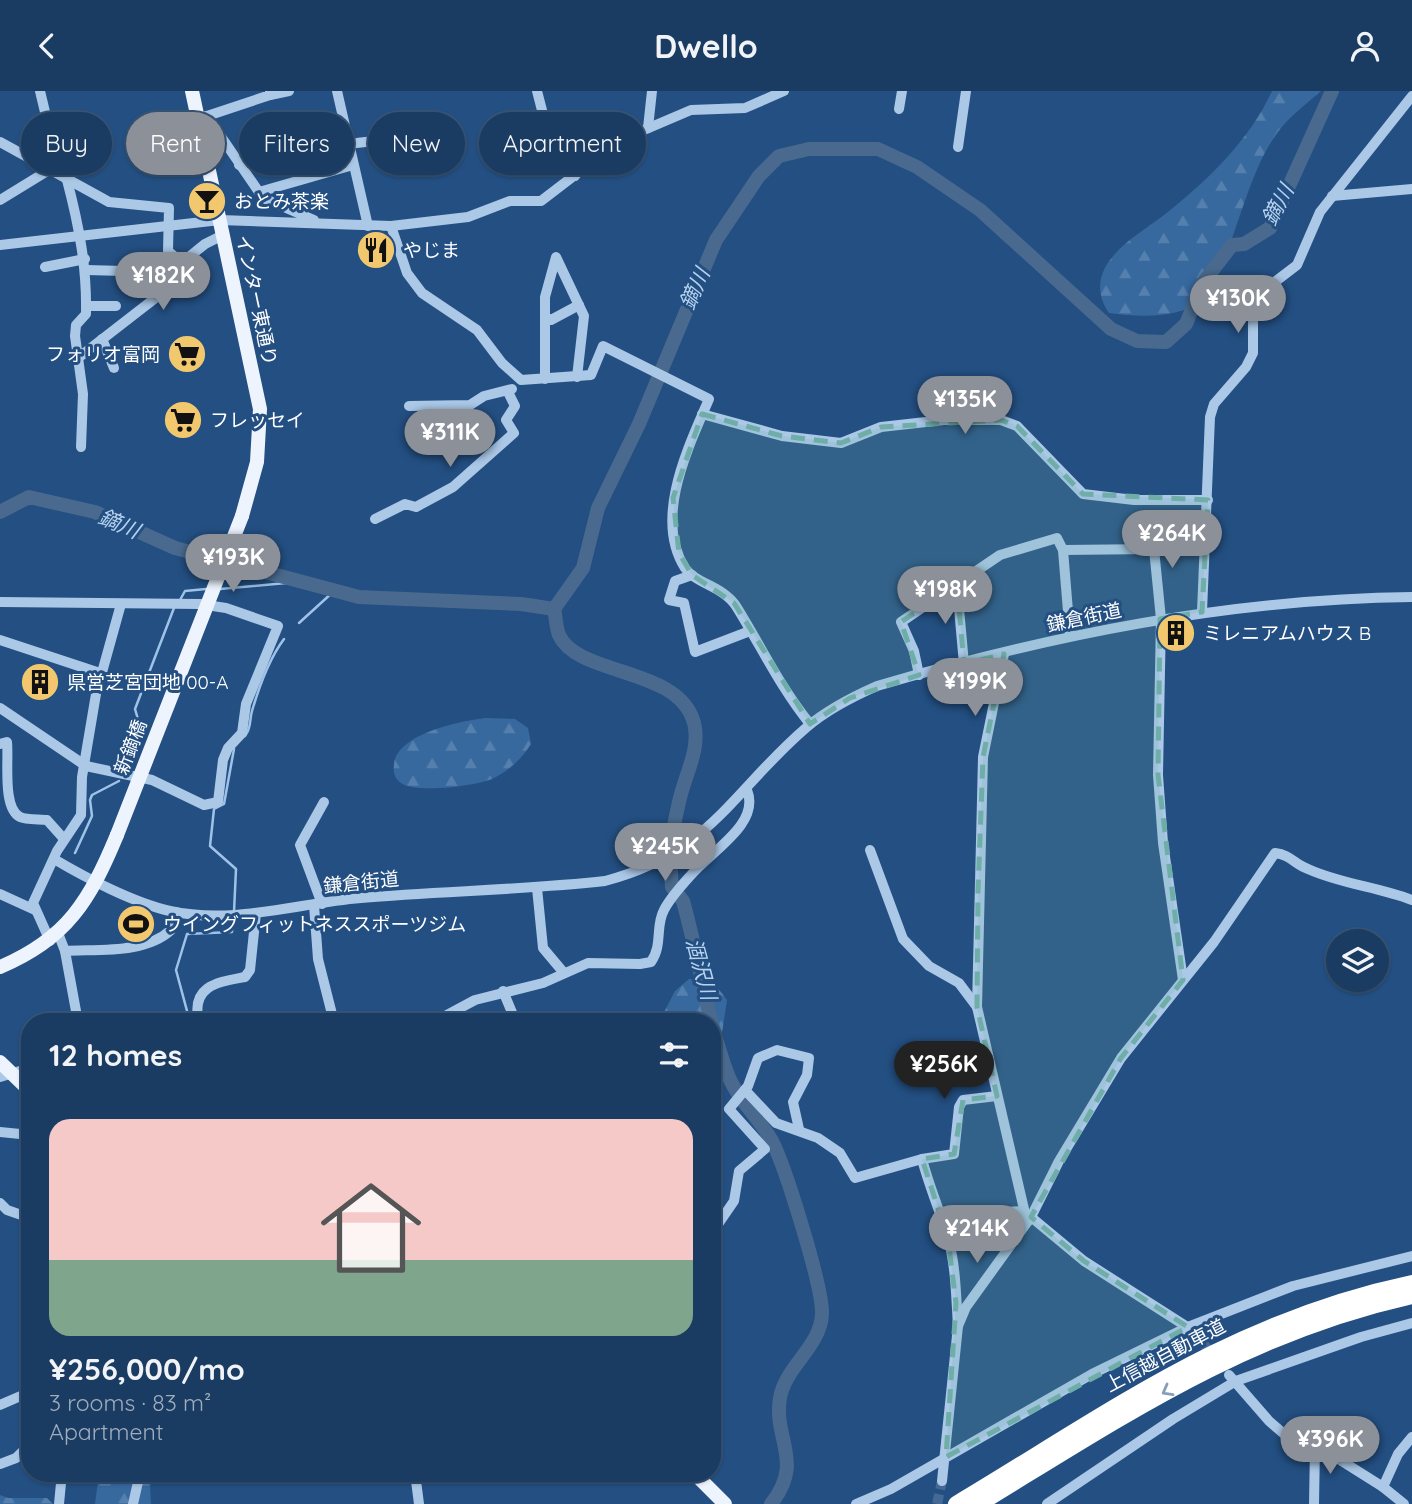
<!DOCTYPE html>
<meta charset="utf-8">
<style>
body{margin:0;font-family:Quicksand,"Noto Sans JP",sans-serif;background:#234268;color:#f1f3f6;height:100vh;display:flex;flex-direction:column;font-size:26px;white-space:nowrap}
*{box-sizing:border-box;margin:0}
p{font-size:23px;color:#9fadbe}
.icon{flex:none;width:38px;height:38px;fill:none;stroke:currentColor;stroke-width:2;stroke-linecap:round;stroke-linejoin:round}
.map{position:relative;flex:1;overflow:hidden}
.side{position:absolute;left:21px;top:922px;width:700px;height:469px;display:flex;flex-direction:column;background:#1a3b62;border-radius:28px;box-shadow:0 2px 5px #0004,0 0 0 2px #385577}
.side>*{flex:none}
.hud{position:absolute;left:21px;top:21px;width:700px;height:63px;display:flex;gap:14px}
.fabs{position:absolute;left:1326px;top:838px;display:grid;gap:14px}
.fabs a{display:grid;place-items:center;width:63px;height:63px;border-radius:50%;background:#1a3b62;box-shadow:0 2px 5px #0004,0 0 0 2px #385577;font-size:35px}
.price{position:absolute;translate:-50% -60px;padding:0 16px;border-radius:24px;background:#8c9099;color:#fff;font-size:23px;line-height:46px;filter:drop-shadow(0 2px 4px #0008)}
.price::after{content:'';position:absolute;left:50%;top:42px;width:21px;height:16px;margin-left:-10px;background:inherit;clip-path:polygon(0 0,100% 0,50% 100%)}
.price.current{background:#222;color:#fff}
ul{padding:0;list-style:none}
li{display:grid;align-content:center;gap:14px;height:371px;padding:0 28px}
li span{display:grid;place-items:center;height:217px;border-radius:21px;color:#555}
li>.icon{margin-inline-start:auto}
span .icon{width:126px;height:126px;fill:#fffc;stroke-width:1}
li b{font-size:30px}
h2{display:flex;justify-content:space-between;align-items:center;height:84px;padding:0 28px;font-size:30px}
.pill{padding:0 24px;border-radius:32px;background:#1a3b62;box-shadow:0 2px 5px #0004,0 0 0 2px #385577;font-size:24px;line-height:63px}
.pill.current{background:#8c9099;color:#fff}
header{display:flex;justify-content:space-between;align-items:center;height:91px;padding:0 28px;background:#1a3b62;font-size:32px;font-weight:700}
.map>svg:first-child{display:block}
.forest{fill:url(#forest-firs)}
.lines{fill:none;stroke-linecap:round;stroke-linejoin:round}
.stream{stroke:#9fc3e8;stroke-width:2.5}
.river{stroke:#496a8e;stroke-width:14}
.minor-tunnel{stroke:#446995;stroke-width:10;stroke-dasharray:10 5;stroke-linecap:butt}
.minor{stroke:#abc8e7;stroke-width:10}
.major{stroke:#edf4fd;stroke-width:14}
.highway{stroke:#fff;stroke-width:16}
.major-bridge{stroke:#edf4fd;stroke-width:14}
.oneway{stroke:#869eba}
.marked{fill:#6fada8;fill-opacity:0.2;stroke:#6fada8;stroke-width:5;stroke-dasharray:14 9;stroke-linejoin:round}
.labels{text-anchor:middle;stroke-width:6;stroke-linejoin:round;paint-order:stroke}
.poi-label{font-size:19px;fill:#fff;stroke:#234f82;text-anchor:start}
.street-label{font-size:19px;fill:#fff;stroke:#234f82}
.water-label{font-size:21px;font-style:italic;fill:#b6d2ef;stroke:#234f82}
</style>
<header><svg class="icon" aria-label="back" viewBox="0 0 24 24"><path d="M15 5l-7 7 7 7"/></svg>Dwello<svg class="icon" aria-label="person" viewBox="0 0 24 24"><circle cx="12" cy="8" r="4"/><path d="M4 21q1-7 8-7t8 7"/></svg></header>
<div class="map">
<svg width="1412" height="1413" viewBox="0 0 1412 1413">
<defs>
<pattern id="forest-firs" width="22" height="20" patternUnits="userSpaceOnUse" patternTransform="scale(1.75)"><rect width="22" height="20" fill="#37699f"/><path d="M5 1l3.5 6h-7zM16 11l3.5 6h-7z" fill="#5580ad"/></pattern>
</defs>
<rect width="100%" height="100%" fill="#234f82"/>
<g class="forest">
<path d="M1272 0H1321C1305 14 1287 27 1275 45 1248 85 1239 138 1218 182 1214 191 1210 205 1202 210 1177 228 1139 226 1109 222 1097 205 1097 186 1110 169 1125 149 1145 139 1164 124 1206 91 1250 49 1272 0Z"/>
<path d="M486 627 515 628 528 637 531 653C522 667 511 678 496 686 481 695 415 703 401 692 394 687 393 681 394 673 398 642 461 630 486 627Z"/>
<path d="M689 888C708 888 716 893 727 909L722 942 712 964V931H659L675 900Z"/>
<path d="M99 1383H157L150 1395 151 1413H95Z"/>
<path d="M0 1404 8 1407H47L53 1413H0Z"/>
</g>
<g class="lines">
<g class="stream">
<path d="M220 498 297 491"/>
<path d="M180 509 185 500 206 498"/>
<path d="M299 532 333 501"/>
<path d="M245 645C252 636 249 630 252 620 259 596 269 568 284 548"/>
<path d="M136 666 142 642 135 618 174 517"/>
<path d="M75 762 92 725 90 709 92 704 119 690"/>
<path d="M234 821 236 778 210 755 214 718 224 713 234 658"/>
<path d="M190 931 176 879 187 843 232 841 233 828"/>
</g>
<g class="river">
<path d="M0 421 29 406 64 414 95 421 175 457 359 506 521 513 554 518"/>
<path d="M554 518 583 477 598 417 639 333 716 149 759 85 779 65 809 58H878L917 76 980 119 1111 238 1137 250 1166 251 1186 233 1202 193 1232 154 1244 153 1270 137 1332 0"/>
<path d="M554 518C556 526 556 537 559 544 578 586 679 575 694 632 701 658 684 686 679 711 672 739 669 768 672 796L683 810C699 867 707 929 728 984 738 1009 759 1027 772 1050 785 1075 823 1196 822 1223 821 1255 785 1276 780 1307 773 1349 805 1370 771 1413"/>
</g>
<g class="minor-tunnel">
<path d="M1194 1241 1214 1266"/>
<path d="M937 1413 942 1390"/>
</g>
<g class="minor">
<path d="M40 0 45 21"/>
<path d="M337 0 368 135"/>
<path d="M537 0 544 27 575 85"/>
<path d="M270 4 289 0"/>
<path d="M899 18 902 0"/>
<path d="M207 25 263 107 314 129"/>
<path d="M201 27 270 4V0"/>
<path d="M648 37 652 0"/>
<path d="M0 51 109 111 169 117 168 160 182 172"/>
<path d="M348 53 400 47"/>
<path d="M958 56 966 0"/>
<path d="M239 74 346 45"/>
<path d="M67 89C79 135 87 176 86 223L76 234 75 245 83 303 81 356"/>
<path d="M259 101 353 74"/>
<path d="M1332 105 1412 98"/>
<path d="M0 109 49 79"/>
<path d="M391 135 407 182 422 202 477 239 502 272 521 289 591 284 603 255 709 308C689 355 653 427 685 477 696 493 723 495 736 515 761 555 780 596 810 633"/>
<path d="M0 154 220 129 391 135 468 126 510 110H541L605 61 637 42 691 19 745 17 784 0"/>
<path d="M45 176 85 168"/>
<path d="M86 179 124 180"/>
<path d="M86 215H116"/>
<path d="M545 226 551 229 579 214"/>
<path d="M102 248 114 277"/>
<path d="M78 267 167 198 179 174 205 153 223 144"/>
<path d="M545 288V206L556 166 584 225 577 286"/>
<path d="M409 315 470 314 484 305 512 298"/>
<path d="M702 323 782 345 841 352 881 336 944 329H1001L1017 335 1083 403 1134 409H1208"/>
<path d="M375 428 405 413 416 416 453 396 514 342 506 329 515 315 508 301"/>
<path d="M1063 459 1070 545"/>
<path d="M692 484 675 490 669 509 684 512 695 561 750 540"/>
<path d="M957 495 964 573"/>
<path d="M0 511 200 513 226 517 278 535 246 613 242 642 228 657 223 669 218 711 204 714 152 689 86 675 0 617"/>
<path d="M1202 521 1210 326 1214 313 1246 276 1253 262V211L1259 203 1297 174 1320 121 1412 5"/>
<path d="M0 549 103 583"/>
<path d="M1004 563 983 666 977 916 1027 1131"/>
<path d="M919 584 914 560 901 531 1000 464 1057 447 1063 459 1154 458"/>
<path d="M0 653 7 651C9 669 2 717 20 726 26 729 40 728 47 729L64 748"/>
<path d="M870 759 903 848 929 875 959 892 977 916"/>
<path d="M54 768C86 787 134 812 170 820 234 834 298 812 361 807 442 800 524 799 605 790 710 763 733 699 807 636 828 618 852 606 877 595 1052 544 1229 508 1412 506"/>
<path d="M537 797 543 857 564 882"/>
<path d="M0 803 35 819"/>
<path d="M322 813 300 754 324 711"/>
<path d="M314 814 318 868 334 931"/>
<path d="M58 842 65 860 78 931"/>
<path d="M50 850 33 812 57 760 81 724 82 686 96 603 121 513"/>
<path d="M65 860C98 858 145 863 171 839L176 821"/>
<path d="M1183 889 1163 752 1158 684 1161 528 1154 458 1162 451H1206"/>
<path d="M503 900 516 931"/>
<path d="M199 931C190 894 219 891 245 886L250 879 256 822"/>
<path d="M434 931 475 909 543 892 588 872 640 873 651 871C663 854 655 835 664 819 670 807 682 794 691 784 710 761 761 733 747 699"/>
<path d="M0 986 30 977"/>
<path d="M745 999 776 1032 818 1047 840 1062 855 1087 922 1068C929 1095 940 1120 948 1147 956 1175 956 1206 958 1235L942 1390"/>
<path d="M0 1041 30 1044"/>
<path d="M922 1068 954 1063 959 1016 963 1009 997 1005"/>
<path d="M0 1112 7 1119 30 1127"/>
<path d="M939 1125 1023 1120"/>
<path d="M1031 1126 1084 1170 1192 1239"/>
<path d="M712 1142 734 1110 739 1080 765 1058 729 1018 748 995 758 967 777 959 809 967 807 984 793 1011 799 1038"/>
<path d="M958 1235 966 1216 1031 1126 1059 1070 1121 967 1214 851 1275 762C1291 764 1294 773 1308 778 1341 793 1378 796 1412 809"/>
<path d="M1229 1284 1269 1330 1291 1349 1329 1362 1383 1396 1404 1413"/>
<path d="M0 1314 30 1301"/>
<path d="M0 1373 16 1367 30 1353"/>
<path d="M415 1382 419 1413"/>
<path d="M1383 1396 1398 1363 1412 1346"/>
<path d="M59 1413 62 1382"/>
<path d="M133 1413 140 1382"/>
<path d="M856 1413 891 1398 1092 1283 1188 1236 1293 1195 1412 1165"/>
<path d="M1047 1413 1173 1328 1236 1290 1361 1246 1412 1232"/>
<path d="M1314 1413 1315 1356"/>
</g>
<g class="major">
<path d="M192 0 260 318 257 371 242 425"/>
<path d="M0 876C67 848 90 809 117 744"/>
<path d="M0 971 30 1000"/>
<path d="M694 1382 725 1413"/>
</g>
<g class="highway">
<path d="M956 1413C1110 1321 1232 1230 1412 1192"/>
<path d="M979 1413C1122 1326 1245 1242 1412 1205"/>
</g>
<path class="major-bridge" d="M117 744 242 425"/>
</g>
<defs><path id="oneway-chevron" d="M-2-3.5L2.5 0L-2 3.5" fill="none" stroke-width="1.6" stroke-linecap="round" stroke-linejoin="round" transform="scale(1.75)"/></defs>
<use class="oneway" href="#oneway-chevron" transform="translate(1167 1300) rotate(151)"/>
<path class="marked" d="M702 323 782 345 841 352 881 336 1001 329 1017 335 1083 403 1208 409 1202 521 1160 528 1158 684 1183 889 1121 967 1031 1126 1084 1170 1188 1236 946 1366 956 1212 948 1148 922 1068 954 1063 963 1009 997 1005 977 916 978 800 983 666 1004 563 964 573 957 494 901 531 919 584 850 607 810 633 734 512 692 484 679 462 673 407Z"/>
<defs>
<g id="bar-disc" transform="scale(2.0125)"><circle r="9.5" fill="#f2c86e" stroke="#234f82"/><path d="M-6-5H6L.8 .8V4.5H3.5V6h-7V4.5H-.8V.8Z" fill="#111"/></g>
<g id="restaurant-disc" transform="scale(2.0125)"><circle r="9.5" fill="#f2c86e" stroke="#234f82"/><path d="M-5-6h1v4h1v-4h1v4h1v-4h1v5L-1.5 .5V6h-2V.5L-5-1ZM5-6V6H3V1.5H1.5Q1.5-4 5-6Z" fill="#111"/></g>
<g id="supermarket-disc" transform="scale(2.0125)"><circle r="9.5" fill="#f2c86e" stroke="#234f82"/><path d="M-6-5.5h2.5l.6 2H6L4.5 2H-2.5L-4.4-4H-6ZM-1.5 3.2a1.3 1.3 0 1 0 .1 0ZM3 3.2a1.3 1.3 0 1 0 .1 0Z" fill="#111"/></g>
<g id="building-disc" transform="scale(2.0125)"><circle r="9.5" fill="#f2c86e" stroke="#234f82"/><path d="M-4-6H4V6H1V3H-1V6H-4ZM-2.5-4.3h1.7v1.8h-1.7ZM.8-4.3h1.7v1.8H.8ZM-2.5-1h1.7V.8h-1.7ZM.8-1h1.7V.8H.8Z" fill="#111"/></g>
<g id="stadium-disc" transform="scale(2.0125)"><circle r="9.5" fill="#f2c86e" stroke="#234f82"/><path d="M0-5a6.5 5 0 1 0 0 10a6.5 5 0 1 0 0-10ZM-3.5-1.8h7v3.6h-7Z" fill="#111"/></g>
</defs>
<g fill-rule="evenodd">
<use href="#bar-disc" x="207" y="110"/>
<use href="#restaurant-disc" x="376" y="159"/>
<use href="#supermarket-disc" x="187" y="263"/>
<use href="#supermarket-disc" x="183" y="329"/>
<use href="#building-disc" x="1176" y="542"/>
<use href="#building-disc" x="40" y="591"/>
<use href="#stadium-disc" x="136" y="833"/>
</g>
<g class="labels">
<g class="poi-label">
<text x="234" y="117">おとみ茶楽</text>
<text x="403" y="166">やじま</text>
<text x="160" y="270" text-anchor="end">フォリオ富岡</text>
<text x="210" y="336">フレッセイ</text>
<text x="1203" y="549">ミレニアムハウス B</text>
<text x="67" y="598">県営芝宮団地 00-A</text>
<text x="163" y="840">ウイングフィットネススポーツジム</text>
</g>
<g class="street-label">
<text transform="translate(257 209) rotate(78)" y="7">インター東通り</text>
<text transform="translate(1084 526) rotate(-12)" y="7">鎌倉街道</text>
<text transform="translate(130 656) rotate(-69)" y="7">新鏑橋</text>
<text transform="translate(361 791) rotate(-6)" y="7">鎌倉街道</text>
<text transform="translate(1165 1264) rotate(-28)" y="7">上信越自動車道</text>
</g>
<g class="water-label">
<text transform="translate(1278 114) rotate(-62)" y="7">鏑川</text>
<text transform="translate(695 198) rotate(-66)" y="7">鏑川</text>
<text transform="translate(119 433) rotate(23)" y="7">鏑川</text>
<text transform="translate(701 878) rotate(75)" y="7">涸沢川</text>
</g>
</g>
</svg>
<div class="fabs">
<a><svg class="icon" aria-label="layers" viewBox="0 0 24 24"><path d="M12 4l9 5-9 5-9-5zM3 14l9 5 9-5"/></svg></a>
</div>
<b class="price" style="left:163px;top:221px">¥182K</b>
<b class="price" style="left:1238px;top:244px">¥130K</b>
<b class="price" style="left:965px;top:345px">¥135K</b>
<b class="price" style="left:450px;top:378px">¥311K</b>
<b class="price" style="left:1172px;top:479px">¥264K</b>
<b class="price" style="left:233px;top:503px">¥193K</b>
<b class="price" style="left:945px;top:535px">¥198K</b>
<b class="price" style="left:975px;top:627px">¥199K</b>
<b class="price" style="left:665px;top:792px">¥245K</b>
<b class="price current" style="left:944px;top:1010px">¥256K</b>
<b class="price" style="left:977px;top:1174px">¥214K</b>
<b class="price" style="left:1330px;top:1385px">¥396K</b>
<div class="hud">
<a class="pill">Buy</a>
<a class="pill current">Rent</a>
<a class="pill">Filters</a>
<a class="pill">New</a>
<a class="pill">Apartment</a>
</div>
<section class="side">
<h2>12 homes<svg class="icon" aria-label="filters" viewBox="0 0 24 24"><path d="M4 7h16M4 17h16"/><circle cx="9" cy="7" r="2"/><circle cx="15" cy="17" r="2"/></svg></h2>
<ul>
<li><span style="background:linear-gradient(#f6c9c9 65%,#7fa58c 0)"><svg class="icon" aria-label="home" viewBox="0 0 24 24"><path d="M3 11l9-7 9 7M6 9v11h12V9"/></svg></span><div><b>¥256,000/mo</b><p>3 rooms · 83 m²</p><p>Apartment</p></div></li>
</ul>
</section>
</div>
